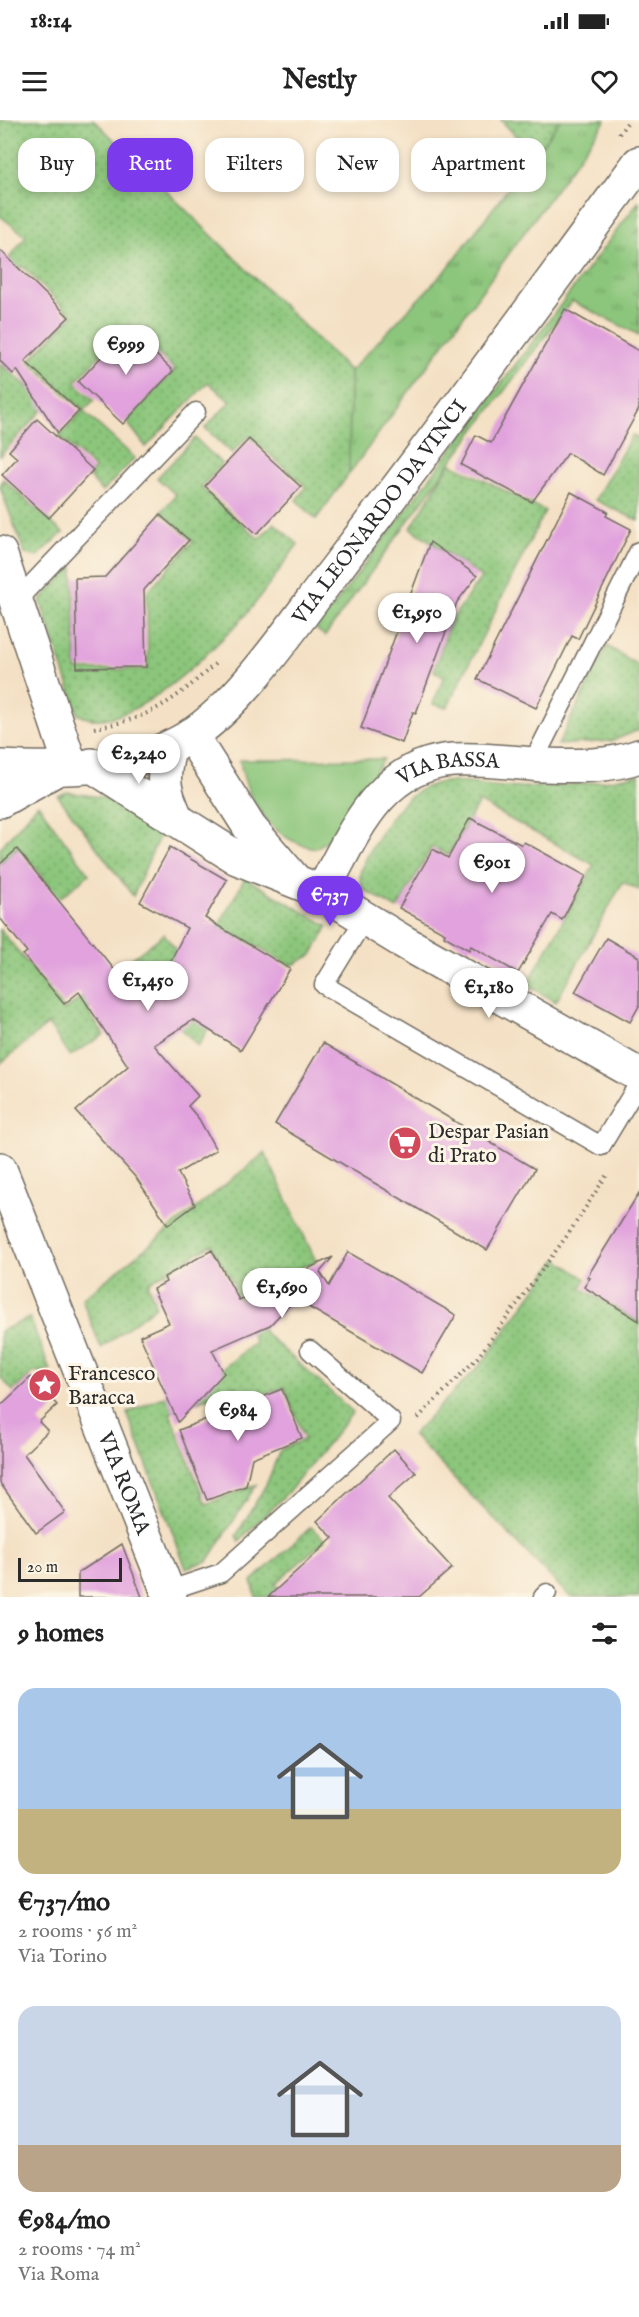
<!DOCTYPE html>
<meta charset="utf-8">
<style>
body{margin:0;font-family:"IM FELL English",serif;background:#f2f2f2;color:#222;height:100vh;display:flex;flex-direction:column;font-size:22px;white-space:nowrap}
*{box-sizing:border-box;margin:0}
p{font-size:20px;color:#767676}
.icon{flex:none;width:33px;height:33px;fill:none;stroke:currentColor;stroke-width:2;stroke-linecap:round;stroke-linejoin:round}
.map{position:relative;height:1477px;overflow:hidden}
.sheet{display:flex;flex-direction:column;background:#fff;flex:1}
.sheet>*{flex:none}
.hud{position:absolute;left:18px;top:18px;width:603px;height:54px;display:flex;gap:12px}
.scale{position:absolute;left:18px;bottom:15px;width:104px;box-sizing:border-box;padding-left:6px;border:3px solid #2b2b2b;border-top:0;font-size:16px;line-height:21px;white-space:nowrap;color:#2b2b2b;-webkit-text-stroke:4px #fcf5e5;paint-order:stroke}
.price{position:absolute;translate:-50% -51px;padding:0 14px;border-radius:21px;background:#fff;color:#222;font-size:20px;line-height:39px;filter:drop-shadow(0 2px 3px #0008)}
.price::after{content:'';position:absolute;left:50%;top:36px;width:18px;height:14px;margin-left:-9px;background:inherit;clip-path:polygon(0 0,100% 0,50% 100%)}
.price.on{background:#7c3aed;color:#fff}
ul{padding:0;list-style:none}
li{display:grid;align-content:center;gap:12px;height:318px;padding:0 18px}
li span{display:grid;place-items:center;height:186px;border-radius:18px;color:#555}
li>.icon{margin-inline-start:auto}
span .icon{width:108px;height:108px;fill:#fffc;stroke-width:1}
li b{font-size:26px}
h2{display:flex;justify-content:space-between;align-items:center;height:72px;padding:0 18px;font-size:26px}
.tag{padding:0 21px;border-radius:18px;background:#fff;box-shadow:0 3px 9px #0003;font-size:21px;line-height:54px}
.tag.on{background:#7c3aed;color:#fff}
.status{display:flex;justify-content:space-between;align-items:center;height:42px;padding:0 30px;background:#fff;direction:ltr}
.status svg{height:16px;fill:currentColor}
header{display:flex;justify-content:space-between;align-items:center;height:78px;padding:0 18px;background:#fff;font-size:27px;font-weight:800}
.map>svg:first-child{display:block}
.grass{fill:url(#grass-tufts);stroke:#5c7853;stroke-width:1.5}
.park{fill:#8cc67b;stroke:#5c7853;stroke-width:1.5}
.garden{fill:url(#garden-dots);stroke:#5c7853;stroke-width:1.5}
.building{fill:#e1a2dd}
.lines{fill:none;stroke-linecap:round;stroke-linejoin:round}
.service-casing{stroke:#716b61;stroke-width:21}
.minor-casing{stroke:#716b61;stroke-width:36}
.tertiary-casing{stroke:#716b61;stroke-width:36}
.secondary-casing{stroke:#716b61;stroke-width:36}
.path{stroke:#716b61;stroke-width:4;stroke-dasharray:1.5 4.5;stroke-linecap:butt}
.service{stroke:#fff;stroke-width:18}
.minor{stroke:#fff;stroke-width:33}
.tertiary{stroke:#fff;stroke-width:33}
.secondary{stroke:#fff;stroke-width:33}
.labels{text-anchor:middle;stroke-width:6;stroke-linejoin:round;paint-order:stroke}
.street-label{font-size:21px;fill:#2b2b2b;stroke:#fcf5e5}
.poi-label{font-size:21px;fill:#2b2b2b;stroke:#fcf5e5;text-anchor:start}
</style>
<div class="status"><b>18:14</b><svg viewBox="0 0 49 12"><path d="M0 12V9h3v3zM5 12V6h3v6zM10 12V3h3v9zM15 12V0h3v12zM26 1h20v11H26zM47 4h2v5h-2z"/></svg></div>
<header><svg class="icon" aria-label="menu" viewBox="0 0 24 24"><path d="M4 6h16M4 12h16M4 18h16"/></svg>Nestly<svg class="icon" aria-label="heart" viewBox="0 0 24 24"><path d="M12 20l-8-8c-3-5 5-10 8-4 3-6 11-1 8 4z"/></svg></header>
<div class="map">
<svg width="639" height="1477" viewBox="0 0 639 1477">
<defs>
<pattern id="grass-tufts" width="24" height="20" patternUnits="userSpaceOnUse" patternTransform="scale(1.5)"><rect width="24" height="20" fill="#8cc67b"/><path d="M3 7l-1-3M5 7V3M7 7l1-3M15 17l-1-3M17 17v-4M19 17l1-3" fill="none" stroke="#73a165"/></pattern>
<pattern id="garden-dots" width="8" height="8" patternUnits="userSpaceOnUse" patternTransform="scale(1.5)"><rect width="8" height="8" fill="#8cc67b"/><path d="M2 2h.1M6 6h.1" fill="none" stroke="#73a165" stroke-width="1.8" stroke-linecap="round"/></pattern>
</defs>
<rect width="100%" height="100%" fill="#fcf5e5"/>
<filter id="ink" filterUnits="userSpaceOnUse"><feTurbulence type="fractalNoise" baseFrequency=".0167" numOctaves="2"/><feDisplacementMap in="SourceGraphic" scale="12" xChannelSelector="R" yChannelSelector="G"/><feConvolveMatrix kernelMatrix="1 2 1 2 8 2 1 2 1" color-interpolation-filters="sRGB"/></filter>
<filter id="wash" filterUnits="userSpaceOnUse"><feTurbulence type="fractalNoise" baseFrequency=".008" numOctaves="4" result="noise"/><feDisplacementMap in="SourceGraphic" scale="24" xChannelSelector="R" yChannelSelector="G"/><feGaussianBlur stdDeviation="1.35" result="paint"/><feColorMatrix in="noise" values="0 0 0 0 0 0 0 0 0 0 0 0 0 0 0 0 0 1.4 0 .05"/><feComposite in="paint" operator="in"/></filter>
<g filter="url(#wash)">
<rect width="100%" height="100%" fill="#f4e1c5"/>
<g class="grass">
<path d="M560 0H606L349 354 350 251 447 149Z"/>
<path d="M639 81V215L572 181 450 343 325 516 316 509Z"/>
</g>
<path class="park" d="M384 639 331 718 316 728C273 722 246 680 240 640Z"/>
<g class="garden">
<path d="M0 0H94L350 251 349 354 316 399 296 380 306 367 249 316 232 333 205 308 230 282 208 262 146 327 127 302 175 250 128 205 75 262 94 280 83 291 135 338 102 372 89 357 95 349 59 316 83 290 29 241 72 196 22 146 0 169V150L26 116 0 96Z"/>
<path d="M501 0H560L534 36Z"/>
<path d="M0 243 48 284 0 336Z"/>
<path d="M632 315 639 319V401L595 380Z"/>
<path d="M195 318 222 344 201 367 259 419 274 403 298 424C280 448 263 476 243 498 213 529 124 622 78 594L40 480 73 446 76 550 148 549 147 472 193 421 161 392 176 375 157 358Z"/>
<path d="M450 343 545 391 447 588 433 584 444 556 434 551 450 502 481 457 411 408Z"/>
<path d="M3 359 63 413 37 437 25 434 0 367Z"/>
<path d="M607 526 639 546V610L612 621 558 625Z"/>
<path d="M639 654V770L623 762 556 882 527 865 594 745 479 682 448 735 432 727 397 789 363 769C355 753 365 742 372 727 385 705 401 678 426 667 448 656 479 666 503 667 547 668 596 664 639 654Z"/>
<path d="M67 672 106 678 162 710 133 776 58 676Z"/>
<path d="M38 684 89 754 60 778 18 727 0 743V728Z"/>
<path d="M245 758 328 806 312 835 291 846 239 816 215 858 231 869 198 926 179 906 162 920 156 911 173 896 146 856 127 869 124 865 87 890 104 915 70 936 48 904 0 944V809L65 890 164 814 193 852Z"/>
<path d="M265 1033 316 1141 248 1171 265 1213 353 1292 291 1369 239 1421 236 1416 267 1363 280 1330 305 1319 284 1267 242 1283 235 1266 170 1293 206 1384 256 1365 208 1441 186 1448 127 1293 220 1251 255 1222 230 1174 235 1166 211 1125 148 1163 156 1186 101 1228 82 1179Z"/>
<path d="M557 1139 586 1159 581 1168 639 1202V1477H570L412 1315 481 1244Z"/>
<path d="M30 1198 50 1250 33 1253 13 1271 0 1257V1211Z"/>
<path d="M311 1407 325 1420 275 1464 286 1477H256L252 1461Z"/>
</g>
<g id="blocks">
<g class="building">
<path d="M0 130 69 197 25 241 79 291 58 313 17 250 13 254 0 241Z"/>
<path d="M565 189 639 231V289L603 355 568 333 532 382 461 345 476 315 491 323Z"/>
<path d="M128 208 173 251 123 304 78 262Z"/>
<path d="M37 299 93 350 49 398 2 355 17 338 9 331Z"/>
<path d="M249 319 301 367 257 414 205 366Z"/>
<path d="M571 372 608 392 606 396 631 409 578 519 572 516 536 588 477 559Z"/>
<path d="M160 395 189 420 144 470 146 547 77 548 75 458 105 457Z"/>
<path d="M430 422 477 456 457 482 416 593 413 592 402 623 361 608Z"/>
<path d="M470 698 522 725 524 722 586 756 562 800 552 794 518 853 471 826 469 830 444 816 445 813 399 788 433 729 448 738Z"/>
<path d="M170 727 227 760 205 798 290 849 241 930 193 900 154 925 198 976 188 986 199 999 216 1030 178 1053 195 1085 168 1105 137 1059 76 991 128 946 79 872 64 884 23 835 27 832 0 798V744L17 729 130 869 170 842 187 808 140 782Z"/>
<path d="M606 818 639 837V886L630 902 575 872Z"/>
<path d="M323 923 535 1049 487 1130 275 1004Z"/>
<path d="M639 1073V1201L584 1167 590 1158 587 1157Z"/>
<path d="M212 1130 239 1180 333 1137 320 1152 329 1166 348 1132 456 1195 422 1253 295 1179 270 1205 212 1230 224 1253 178 1302 140 1216 169 1203 153 1169 166 1162 164 1157Z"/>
<path d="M31 1257 57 1285 39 1302 48 1311 24 1334 65 1392 36 1413 0 1363V1286Z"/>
<path d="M282 1269 302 1318 252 1338 246 1366 207 1380 179 1310Z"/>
<path d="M394 1329 416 1353 388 1378 452 1448 419 1477H268L333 1418 317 1401Z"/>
<path d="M122 1424 142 1477H78V1453Z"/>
</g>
</g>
</g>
<g filter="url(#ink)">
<use href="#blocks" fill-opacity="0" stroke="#716b61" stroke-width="1.5"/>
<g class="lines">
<g class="service-casing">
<g id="service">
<path d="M17 480 196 292"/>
<path d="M532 644 639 431"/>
<path d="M365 798 324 865 601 1026 639 963"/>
<path d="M167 1471 221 1453 391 1301 310 1230"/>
<path d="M543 1477 547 1473"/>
</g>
</g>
<g class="minor-casing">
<g id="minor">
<path d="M0 433 71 647"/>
<path d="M191 615 250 708 293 758"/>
<path d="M170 627C161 657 163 669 176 697"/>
<path d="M91 645 237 738 322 772 402 821 639 955"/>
<path id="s1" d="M322 772C353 715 379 645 453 640 483 638 515 643 544 645 575 646 610 647 639 636"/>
</g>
</g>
<g class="tertiary-casing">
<g id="tertiary">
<path id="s2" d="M0 647C61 650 136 651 190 616 242 583 297 499 336 449 438 315 539 179 639 43"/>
<path d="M0 681 55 650"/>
</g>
</g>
<g class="secondary-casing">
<g id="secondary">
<path id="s3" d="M0 1049 170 1477"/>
</g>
</g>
<g class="path">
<path d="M619 14 629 0"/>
<path d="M94 608C151 599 175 580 217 542"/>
<path d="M418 1298 478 1237 569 1113 608 1053"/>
</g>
<use href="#service" class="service"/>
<use href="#minor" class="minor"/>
<use href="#tertiary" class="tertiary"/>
<use href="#secondary" class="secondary"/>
</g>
</g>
<defs>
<g id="supermarket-disc" transform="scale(1.725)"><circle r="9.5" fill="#d1495b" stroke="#fcf5e5"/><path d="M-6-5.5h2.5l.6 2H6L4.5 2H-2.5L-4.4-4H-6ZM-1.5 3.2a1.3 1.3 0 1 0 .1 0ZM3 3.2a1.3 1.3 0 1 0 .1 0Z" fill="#fff"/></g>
<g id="sight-disc" transform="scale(1.725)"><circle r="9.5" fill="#d1495b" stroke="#fcf5e5"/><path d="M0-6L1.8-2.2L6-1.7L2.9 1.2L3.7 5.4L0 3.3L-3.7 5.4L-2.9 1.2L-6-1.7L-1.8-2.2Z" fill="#fff"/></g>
</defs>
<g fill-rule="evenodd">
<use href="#supermarket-disc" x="405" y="1023"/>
<use href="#sight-disc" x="45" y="1265"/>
</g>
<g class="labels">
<g class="street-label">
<text dy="7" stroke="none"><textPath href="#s2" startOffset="490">VIA LEONARDO DA VINCI</textPath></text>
<text dy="7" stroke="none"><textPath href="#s1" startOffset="190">VIA BASSA</textPath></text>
<text dy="7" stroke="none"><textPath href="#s3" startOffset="338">VIA ROMA</textPath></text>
</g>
<g class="poi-label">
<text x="428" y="1018">Despar Pasian<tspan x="428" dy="24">di Prato</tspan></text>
<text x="68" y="1260">Francesco<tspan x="68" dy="24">Baracca</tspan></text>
</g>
</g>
</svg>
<div class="scale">20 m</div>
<b class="price" style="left:126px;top:256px">€999</b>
<b class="price" style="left:417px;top:524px">€1,950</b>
<b class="price" style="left:139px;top:665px">€2,240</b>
<b class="price" style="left:492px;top:774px">€901</b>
<b class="price on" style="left:330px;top:807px">€737</b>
<b class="price" style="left:148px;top:892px">€1,450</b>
<b class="price" style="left:489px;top:899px">€1,180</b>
<b class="price" style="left:282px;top:1199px">€1,690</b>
<b class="price" style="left:238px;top:1322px">€984</b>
<div class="hud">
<a class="tag">Buy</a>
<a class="tag on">Rent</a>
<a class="tag">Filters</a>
<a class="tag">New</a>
<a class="tag">Apartment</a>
</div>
</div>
<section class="sheet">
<h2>9 homes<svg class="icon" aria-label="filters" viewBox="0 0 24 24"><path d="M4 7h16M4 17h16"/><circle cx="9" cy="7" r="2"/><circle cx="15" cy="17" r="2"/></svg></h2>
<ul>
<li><span style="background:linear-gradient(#a9c7e8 65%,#c2b280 0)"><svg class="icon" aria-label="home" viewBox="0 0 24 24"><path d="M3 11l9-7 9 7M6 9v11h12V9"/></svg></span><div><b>€737/mo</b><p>2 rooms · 56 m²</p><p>Via Torino</p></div></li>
<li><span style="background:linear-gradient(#c9d6e8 75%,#b9a48a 0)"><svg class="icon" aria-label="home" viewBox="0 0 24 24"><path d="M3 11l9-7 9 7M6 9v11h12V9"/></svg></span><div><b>€984/mo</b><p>2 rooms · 74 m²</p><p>Via Roma</p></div></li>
</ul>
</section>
